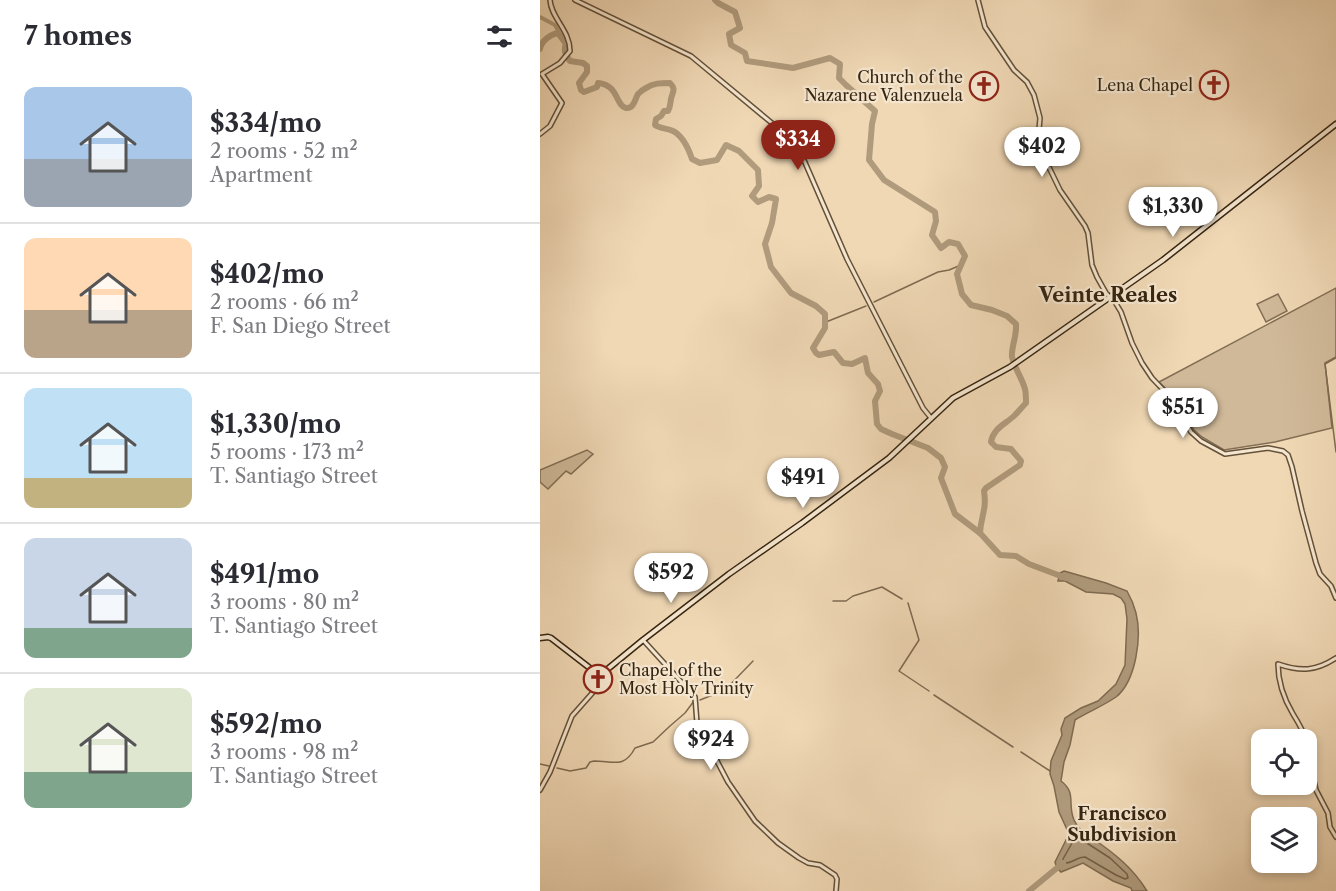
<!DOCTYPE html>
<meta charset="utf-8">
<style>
body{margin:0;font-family:"Libre Caslon Text",serif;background:#f7f7f7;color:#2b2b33;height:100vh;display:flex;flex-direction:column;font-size:22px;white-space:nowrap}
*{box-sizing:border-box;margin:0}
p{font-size:20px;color:#7c7c81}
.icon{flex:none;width:33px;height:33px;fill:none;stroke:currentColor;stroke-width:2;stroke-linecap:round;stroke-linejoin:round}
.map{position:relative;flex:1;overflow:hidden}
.side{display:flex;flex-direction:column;background:#fff;width:540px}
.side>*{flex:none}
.fabs{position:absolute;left:711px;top:729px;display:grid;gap:12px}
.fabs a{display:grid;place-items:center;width:66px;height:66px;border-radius:12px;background:#fff;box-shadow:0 3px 9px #0003;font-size:30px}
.price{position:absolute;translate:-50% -51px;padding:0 14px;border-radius:21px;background:#fff;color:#222;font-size:20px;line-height:39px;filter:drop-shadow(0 2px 3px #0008)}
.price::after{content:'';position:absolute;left:50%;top:36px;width:18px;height:14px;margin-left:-9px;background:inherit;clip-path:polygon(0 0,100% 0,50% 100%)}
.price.active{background:#8f2418;color:#fff}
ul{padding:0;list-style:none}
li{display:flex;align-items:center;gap:18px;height:150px;padding:0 24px}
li+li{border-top:2px solid #e1e1e2}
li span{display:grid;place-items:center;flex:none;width:168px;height:120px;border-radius:12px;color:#555}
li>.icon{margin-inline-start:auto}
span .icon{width:72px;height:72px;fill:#fffc;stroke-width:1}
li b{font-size:26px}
h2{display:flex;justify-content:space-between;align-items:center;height:72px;padding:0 24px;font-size:26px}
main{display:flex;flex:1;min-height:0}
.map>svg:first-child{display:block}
.green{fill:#d0b999;stroke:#826e54;stroke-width:1.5}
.water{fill:#b09b7d;stroke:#7f6b51;stroke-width:1.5}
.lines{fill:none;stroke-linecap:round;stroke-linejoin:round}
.shore{stroke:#726046;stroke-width:1.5}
.stream{stroke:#7f6b51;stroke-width:1.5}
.canal{stroke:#b09b7d;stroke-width:4}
.river{stroke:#b09b7d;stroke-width:6}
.tertiary-casing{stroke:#645139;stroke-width:6}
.secondary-casing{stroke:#352410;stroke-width:7}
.tertiary{stroke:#f5e6cf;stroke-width:3}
.secondary{stroke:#f5e6cf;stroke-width:4}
.labels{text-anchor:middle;stroke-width:4.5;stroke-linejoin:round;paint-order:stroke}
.poi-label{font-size:16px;fill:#352410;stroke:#f5e6cf;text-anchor:end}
.neighbourhood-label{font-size:18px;font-weight:bold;fill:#352410;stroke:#f5e6cf}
.quarter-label{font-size:20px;font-weight:bold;fill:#352410;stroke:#f5e6cf}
</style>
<main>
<section class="side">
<h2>7 homes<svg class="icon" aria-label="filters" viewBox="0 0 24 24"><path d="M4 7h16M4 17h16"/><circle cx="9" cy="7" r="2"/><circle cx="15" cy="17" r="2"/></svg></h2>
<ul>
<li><span style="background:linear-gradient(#a9c7e8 60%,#9aa5b1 0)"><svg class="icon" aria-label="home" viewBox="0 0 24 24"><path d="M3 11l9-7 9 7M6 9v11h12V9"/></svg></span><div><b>$334/mo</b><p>2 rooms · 52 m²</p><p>Apartment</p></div></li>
<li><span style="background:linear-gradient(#ffd9b3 60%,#b9a48a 0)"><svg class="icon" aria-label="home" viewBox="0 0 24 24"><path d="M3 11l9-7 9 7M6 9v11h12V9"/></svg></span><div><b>$402/mo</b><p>2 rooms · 66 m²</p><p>F. San Diego Street</p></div></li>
<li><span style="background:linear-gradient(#bfe0f5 75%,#c2b280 0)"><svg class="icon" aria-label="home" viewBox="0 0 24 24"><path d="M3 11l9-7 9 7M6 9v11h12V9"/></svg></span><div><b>$1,330/mo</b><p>5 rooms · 173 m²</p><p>T. Santiago Street</p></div></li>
<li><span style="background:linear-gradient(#c9d6e8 75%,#7fa58c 0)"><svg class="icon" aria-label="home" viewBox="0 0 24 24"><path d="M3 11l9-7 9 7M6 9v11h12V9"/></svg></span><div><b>$491/mo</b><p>3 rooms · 80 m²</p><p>T. Santiago Street</p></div></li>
<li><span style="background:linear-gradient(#dfe7d0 70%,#7fa58c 0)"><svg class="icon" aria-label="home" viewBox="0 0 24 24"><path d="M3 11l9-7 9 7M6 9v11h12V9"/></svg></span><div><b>$592/mo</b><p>3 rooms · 98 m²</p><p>T. Santiago Street</p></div></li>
</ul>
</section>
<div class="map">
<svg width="796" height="891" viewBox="0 0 796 891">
<rect width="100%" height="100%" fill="#f0d8b5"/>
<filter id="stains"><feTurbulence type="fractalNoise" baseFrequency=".00333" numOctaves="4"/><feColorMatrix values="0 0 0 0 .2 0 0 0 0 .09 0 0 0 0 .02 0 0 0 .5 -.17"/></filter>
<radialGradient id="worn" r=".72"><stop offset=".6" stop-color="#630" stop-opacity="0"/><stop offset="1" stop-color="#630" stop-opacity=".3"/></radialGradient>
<g class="green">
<path d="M796 288V357L785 363 792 428 735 442 684 450 662 437 654 430 639 405 629 392 619 382Z"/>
<path d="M738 294 747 311 726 322 717 304Z"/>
<path d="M47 450 53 454 31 474 26 471 8 489 0 482V470Z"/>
</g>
<path class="water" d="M524 571 566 583 587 591C591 598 594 605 596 613 602 637 596 681 576 697 563 706 548 712 535 720L530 745 524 762 521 781C537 793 527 804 534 820 538 828 543 833 550 839L552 838C574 853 593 868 607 891H592L591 888 573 881 543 863 521 872 517 868 515 862 529 834 519 812 514 786 510 774 511 761 522 735 521 729 525 718 541 708 558 701 576 684 585 665 587 619 585 604 581 598 573 594 546 592 525 581H518L520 573Z"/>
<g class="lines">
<path class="shore" d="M536 836 570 858 587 874 588 878 585 879 576 875 545 857C537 857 531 864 524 863L523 859Z"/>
<g class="stream">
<path d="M334 302 398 272 409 270 421 265"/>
<path d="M286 322 326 306"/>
<path d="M796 358 785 364 796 452"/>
<path d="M293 601H306L313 596 342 587 362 599"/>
<path d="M368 603 379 640 359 671 389 691"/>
<path d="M394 695 473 747"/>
<path d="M160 700 185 690 213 661"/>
<path d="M481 752 510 771"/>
<path d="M0 764 9 766"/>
<path d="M17 768 30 771 46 768 50 762 54 761C73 761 84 769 95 748L113 742 130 726 145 713 154 701"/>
</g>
<path class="canal" d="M0 17 15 25 21 36"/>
<g class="river">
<path d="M175 0 178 3 195 12 200 28 189 34 191 45 205 53 207 61 253 68 290 58 300 64 299 78 306 85 335 111 332 124 329 160 344 180 395 212 396 221 392 235 401 248 409 242 418 244 425 256 417 274 422 294 431 305 452 310 467 316 476 324C477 336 471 347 472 357 475 369 482 378 485 389 486 393 486 398 486 403 482 407 479 411 475 415 466 424 453 428 451 442L456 447 471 449 481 461 480 465 446 488 444 491C447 510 441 515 440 533"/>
<path d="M0 49C1 41 11 34 18 33L26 44C23 51 26 55 30 61L43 63 47 66V72L39 83 41 90 44 92 57 87 58 83C79 85 75 105 86 108 94 109 95 99 98 94 100 92 104 89 106 88 113 83 121 83 130 83 136 89 133 91 131 99 130 103 131 106 128 111H124L121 116 116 119 115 125C121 129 127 128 133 131 143 136 149 150 152 159L160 163 177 160 186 145 199 151 218 170 219 186 212 196 218 202 229 197 236 199 232 223 225 244 231 267 251 293 276 306 285 314V328L273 348 276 353 279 355 294 352 303 363 312 364 325 358 328 373 338 384 340 391 335 401 337 424 341 429 352 434 388 448 401 458 405 467 401 478 415 514 440 533 460 555 476 556 489 564 526 578"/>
<path d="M489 891 523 863"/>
</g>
<g class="tertiary-casing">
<g id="tertiary">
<path d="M35 0 151 56 256 143 260 151 307 259 383 408 391 418"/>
<path d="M438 0 445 27 474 70 487 82 494 95 500 118 498 141 504 157 520 190 545 226 548 233 552 265 557 277 566 293 575 302 581 312 592 343 602 363 612 378 631 398 651 432 661 441 685 454 728 448 743 451 748 455 752 467 762 511 776 563 780 574 791 586 796 598"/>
<path d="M0 134 10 126 22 103 2 74 20 63 30 51C30 30 11 18 10 0"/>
<path d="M103 640 155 697 157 723 188 782 215 821 238 843 259 858 268 863 280 865 295 875 297 879 296 891"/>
<path d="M766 740C763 730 758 722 753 714 744 699 738 681 738 664 761 672 776 671 796 658"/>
<path d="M766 745 776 790 788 813 790 827 796 837"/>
<path d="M0 790 10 772 32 716 63 681 64 676V672"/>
</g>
</g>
<g class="secondary-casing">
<path id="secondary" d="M0 638 8 637 11 638 55 672H64L103 640 189 574 262 523 349 458 413 398 470 367 623 260 796 124"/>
</g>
<use href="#tertiary" class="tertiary"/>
<use href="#secondary" class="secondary"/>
</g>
<defs>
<g id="church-ring" transform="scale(1.5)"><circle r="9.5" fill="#f5e6cf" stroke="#8f2418" stroke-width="1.5"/><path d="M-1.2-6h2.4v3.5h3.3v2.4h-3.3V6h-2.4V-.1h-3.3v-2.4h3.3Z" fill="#8f2418"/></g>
</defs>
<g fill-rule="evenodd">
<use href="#church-ring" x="674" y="85"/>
<use href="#church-ring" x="444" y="86"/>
<use href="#church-ring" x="58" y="679"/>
</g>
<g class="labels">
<g class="poi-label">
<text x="423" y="83">Church of the<tspan x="423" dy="18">Nazarene Valenzuela</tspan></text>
<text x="653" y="91">Lena Chapel</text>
<text x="79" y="676" text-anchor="start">Chapel of the<tspan x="79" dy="18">Most Holy Trinity</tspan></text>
</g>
<g class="neighbourhood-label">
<text x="582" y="820">Francisco<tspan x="582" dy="21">Subdivision</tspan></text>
</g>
<g class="quarter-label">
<text x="568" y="302">Veinte Reales</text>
</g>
</g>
<rect width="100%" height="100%" filter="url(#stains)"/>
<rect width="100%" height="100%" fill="url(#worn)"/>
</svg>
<div class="fabs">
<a><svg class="icon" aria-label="locate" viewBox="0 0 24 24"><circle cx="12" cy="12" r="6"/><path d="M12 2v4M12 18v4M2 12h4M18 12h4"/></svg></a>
<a><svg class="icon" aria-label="layers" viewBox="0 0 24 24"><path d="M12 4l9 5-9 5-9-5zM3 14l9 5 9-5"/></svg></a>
</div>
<b class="price active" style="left:258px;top:171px">$334</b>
<b class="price" style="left:502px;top:178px">$402</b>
<b class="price" style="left:633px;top:238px">$1,330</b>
<b class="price" style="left:643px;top:439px">$551</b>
<b class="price" style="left:263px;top:509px">$491</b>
<b class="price" style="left:131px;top:604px">$592</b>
<b class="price" style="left:171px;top:771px">$924</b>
</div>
</main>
